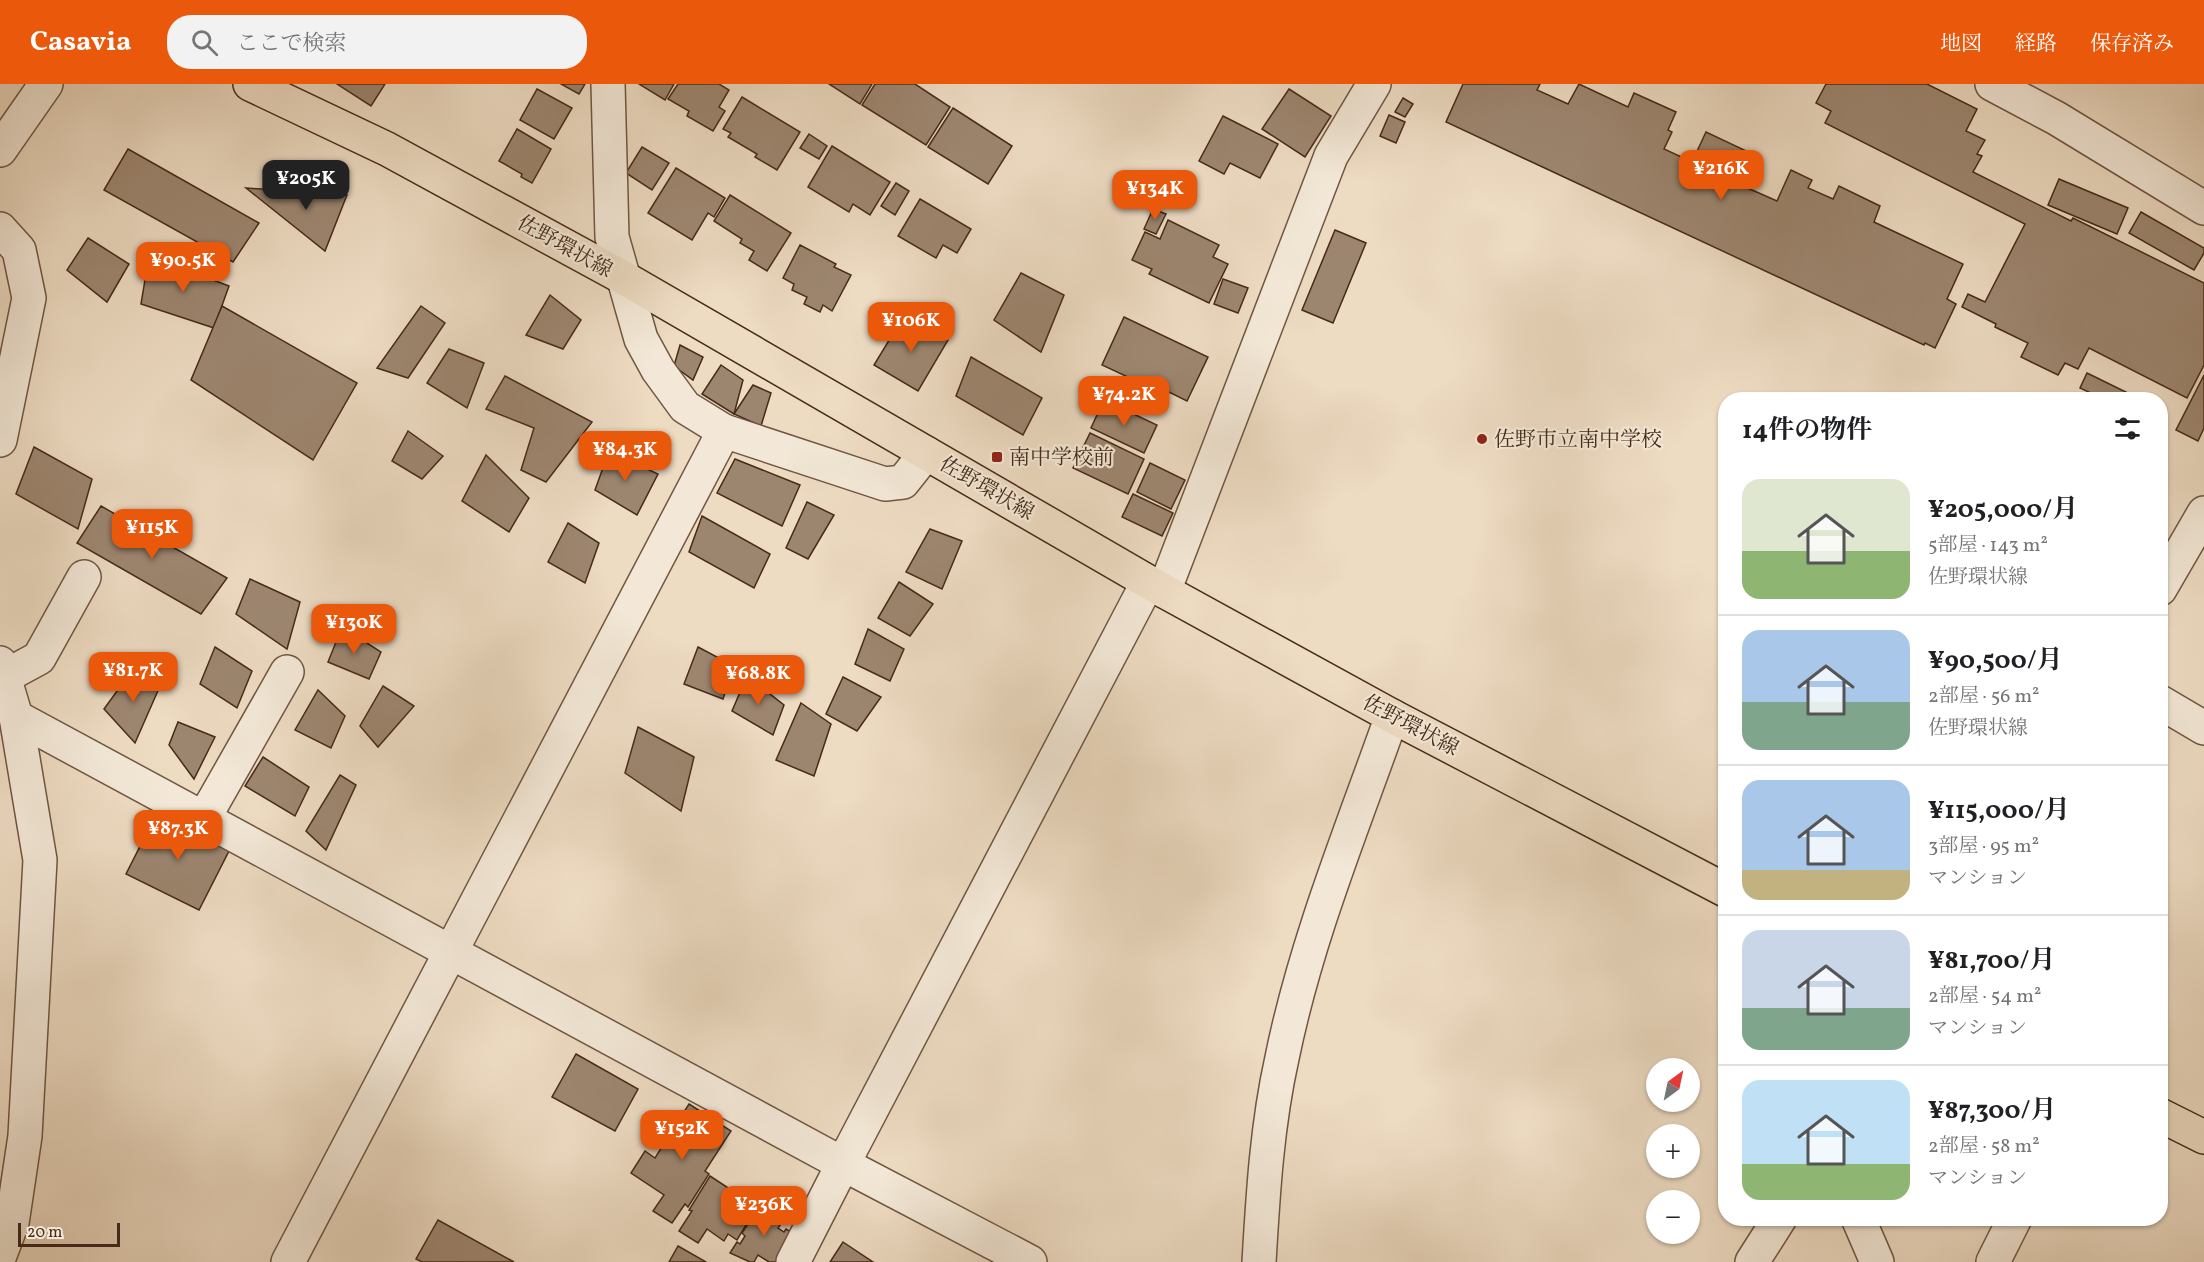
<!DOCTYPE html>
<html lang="ja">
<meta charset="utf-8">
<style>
body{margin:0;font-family:Vollkorn,"Noto Serif JP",serif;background:#f2f2f2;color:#202124;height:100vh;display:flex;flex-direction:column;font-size:22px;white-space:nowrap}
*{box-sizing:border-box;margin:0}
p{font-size:20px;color:#757577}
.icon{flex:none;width:33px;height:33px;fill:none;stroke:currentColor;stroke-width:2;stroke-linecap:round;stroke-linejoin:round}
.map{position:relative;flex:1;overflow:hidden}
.sheet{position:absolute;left:1718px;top:308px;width:450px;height:834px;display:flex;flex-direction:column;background:#fff;border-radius:24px;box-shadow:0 2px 4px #0004}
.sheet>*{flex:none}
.needle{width:39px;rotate:33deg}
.fabs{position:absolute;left:1646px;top:974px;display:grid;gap:12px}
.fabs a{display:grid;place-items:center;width:54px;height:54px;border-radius:50%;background:#fff;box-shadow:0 2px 4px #0004;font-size:30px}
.scale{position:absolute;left:18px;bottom:15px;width:102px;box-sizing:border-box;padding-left:6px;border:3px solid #472a18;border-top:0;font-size:16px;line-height:21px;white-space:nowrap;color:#472a18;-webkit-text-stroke:4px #f3e8d7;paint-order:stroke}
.price{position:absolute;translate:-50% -51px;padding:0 14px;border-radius:12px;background:#ea580c;color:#fff;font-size:20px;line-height:39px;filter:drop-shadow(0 2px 3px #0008)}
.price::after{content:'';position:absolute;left:50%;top:36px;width:18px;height:14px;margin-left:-9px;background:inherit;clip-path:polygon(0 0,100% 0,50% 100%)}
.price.current{background:#222;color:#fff}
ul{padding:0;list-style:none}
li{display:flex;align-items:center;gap:18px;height:150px;padding:0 24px}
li+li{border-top:2px solid #e0e0e0}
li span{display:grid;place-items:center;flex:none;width:168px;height:120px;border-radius:18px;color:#555}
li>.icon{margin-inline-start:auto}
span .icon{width:72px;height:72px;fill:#fffc;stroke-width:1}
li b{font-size:26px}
h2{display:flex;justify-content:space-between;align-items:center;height:72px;padding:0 24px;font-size:26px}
header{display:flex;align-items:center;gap:36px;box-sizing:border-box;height:84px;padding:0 30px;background:#ea580c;color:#fff}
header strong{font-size:28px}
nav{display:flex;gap:33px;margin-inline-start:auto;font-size:21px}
.search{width:420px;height:54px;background:#f2f2f2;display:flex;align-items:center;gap:15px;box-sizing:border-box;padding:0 21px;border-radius:24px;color:#757577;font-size:22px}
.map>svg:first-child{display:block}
.building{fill:#9d8670;stroke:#472a18;stroke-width:1.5}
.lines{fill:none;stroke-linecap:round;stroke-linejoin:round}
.minor-casing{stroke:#705642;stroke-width:36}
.major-casing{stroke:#472a18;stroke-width:36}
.minor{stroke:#f3e8d7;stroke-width:33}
.major{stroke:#eddbc2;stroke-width:33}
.poi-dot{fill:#8f2418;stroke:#f3e8d7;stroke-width:2}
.labels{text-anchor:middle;stroke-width:4.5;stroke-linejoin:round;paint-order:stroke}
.street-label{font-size:21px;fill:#472a18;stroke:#f3e8d7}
.poi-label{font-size:21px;fill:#472a18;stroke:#f3e8d7;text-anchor:start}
</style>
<header>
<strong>Casavia</strong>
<div class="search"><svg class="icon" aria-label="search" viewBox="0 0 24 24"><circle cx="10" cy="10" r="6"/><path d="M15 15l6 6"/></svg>ここで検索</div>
<nav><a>地図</a><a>経路</a><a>保存済み</a></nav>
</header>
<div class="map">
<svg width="2204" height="1178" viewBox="0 0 2204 1178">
<rect width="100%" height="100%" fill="#eddbc2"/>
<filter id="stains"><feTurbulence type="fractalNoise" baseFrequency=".00333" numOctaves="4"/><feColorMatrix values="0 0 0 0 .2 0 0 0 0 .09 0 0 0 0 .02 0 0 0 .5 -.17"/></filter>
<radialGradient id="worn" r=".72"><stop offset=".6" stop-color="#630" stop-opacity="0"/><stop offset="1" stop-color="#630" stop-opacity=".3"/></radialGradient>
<g class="building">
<path d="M337 0H385L371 22Z"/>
<path d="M561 0H585L579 10Z"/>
<path d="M639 0H674L665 16Z"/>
<path d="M678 0H719L729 6 719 23 725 27 713 47 687 32 689 27 668 15Z"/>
<path d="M829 0H872L860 20Z"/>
<path d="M875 0H915L950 23 926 61 862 21Z"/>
<path d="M1463 0H1540L1537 6 1568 20 1579 0 1628 23 1634 9 1676 28 1668 46 1672 48 1664 65 1692 78 1706 48 1757 72 1743 102 1777 117 1791 86 1812 96 1808 104 1833 115 1839 102 1880 122 1874 138 1963 180 1947 215 1956 220 1935 264 1925 259 1924 261 1446 38Z"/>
<path d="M1826 0H1927L1977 25 1966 47 1985 56 1977 70 1982 72 1973 88 2071 137 2073 134 2204 199V281L2187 314 2089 264 2078 285 2065 279 2058 291 2021 273 2028 259 1995 243 1996 240 1962 223 1968 210 1985 218 2025 140 1825 39 1831 27 1816 19Z"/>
<path d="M537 5 572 24 554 55 520 36Z"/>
<path d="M1289 5 1331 32 1305 73 1262 45Z"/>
<path d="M742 13 800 48 777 86 755 73 757 70 728 53 731 49 723 45Z"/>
<path d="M1403 14 1413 20 1405 33 1395 28Z"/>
<path d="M953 24 1012 62 988 100 928 63Z"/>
<path d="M1389 31 1405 38 1396 59 1380 52Z"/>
<path d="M1223 32 1278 60 1260 94 1230 79 1224 90 1199 77Z"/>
<path d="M517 45 551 65 532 99 521 93 522 90 499 77Z"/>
<path d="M809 50 827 62 819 75 800 64Z"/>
<path d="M832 62 890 98 870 131 853 120 849 128 808 103Z"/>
<path d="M642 63 669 79 652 106 626 89Z"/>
<path d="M128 65 259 139 233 178 104 106Z"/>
<path d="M676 84 725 114 714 133 708 129 692 156 648 129Z"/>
<path d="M2059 95 2128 124 2117 150 2048 121Z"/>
<path d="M896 99 909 107 895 131 881 122Z"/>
<path d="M246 104 347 111 325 167Z"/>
<path d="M730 111 791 149 767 187 749 176 754 167 740 159 742 155 714 137Z"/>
<path d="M920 115 971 145 957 169 943 161 936 174 898 152Z"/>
<path d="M1153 125 1166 130 1156 150 1144 145Z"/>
<path d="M2141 128 2204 164V169L2194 186 2129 149Z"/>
<path d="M1168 136 1219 161 1213 173 1228 180 1209 219 1149 190 1152 185 1132 176 1145 148 1160 155Z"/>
<path d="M1335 146 1366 159 1333 239 1302 226Z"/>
<path d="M88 154 129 180 107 218 67 186Z"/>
<path d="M800 161 836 180 834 183 851 191 832 227 823 221 820 228 804 220 807 213 792 206 794 200 783 194Z"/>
<path d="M149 172 229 202 214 244 141 220Z"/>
<path d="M1021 189 1064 211 1041 268 994 236Z"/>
<path d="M1223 195 1248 204 1238 229 1214 220Z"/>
<path d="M550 211 581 236 563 265 526 251Z"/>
<path d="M222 222 357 299 313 376 191 296Z"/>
<path d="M421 222 445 239 408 294 377 284Z"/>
<path d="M905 230 948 256 918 307 874 281Z"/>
<path d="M1124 233 1208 273 1187 317 1169 308 1165 316 1142 305 1145 301 1102 281Z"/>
<path d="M680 261 703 273 693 296 674 282Z"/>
<path d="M449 265 484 279 467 324 427 299Z"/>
<path d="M971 273 1042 314 1023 351 956 312Z"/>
<path d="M721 281 743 296 734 330 702 310Z"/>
<path d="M2087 289 2140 315H2103L2080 304Z"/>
<path d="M2204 291V344L2198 357 2176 346Z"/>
<path d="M505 292 592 338 546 398 521 386 534 344 486 325Z"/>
<path d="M753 301 771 309 761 342 734 330Z"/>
<path d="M1104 316 1157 341 1144 369 1091 344Z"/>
<path d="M408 347 443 372 422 395 392 377Z"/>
<path d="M1090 349 1144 375 1128 410 1073 384Z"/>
<path d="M34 363 92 395 78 445 16 410Z"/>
<path d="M609 367 658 390 637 431 595 406Z"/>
<path d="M486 371 529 414 509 448 462 417Z"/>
<path d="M735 375 800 401 782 442 717 409Z"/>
<path d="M1150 379 1185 396 1171 425 1137 408Z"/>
<path d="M1133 410 1173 429 1162 452 1122 433Z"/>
<path d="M807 418 834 431 808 475 786 464Z"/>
<path d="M101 422 227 494 201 530 77 459Z"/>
<path d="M702 432 770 470 754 504 689 468Z"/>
<path d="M568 439 599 459 585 499 548 478Z"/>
<path d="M930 445 962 457 942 505 906 488Z"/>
<path d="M250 495 300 518 287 565 236 530Z"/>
<path d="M899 498 933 520 910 552 878 534Z"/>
<path d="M342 543 381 568 369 595 328 578Z"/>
<path d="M868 545 904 565 890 597 855 580Z"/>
<path d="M215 563 252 587 237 624 200 600Z"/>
<path d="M698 563 734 582 723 615 684 600Z"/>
<path d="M133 585 160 602 135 659 104 625Z"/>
<path d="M747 592 784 621 773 651 732 627Z"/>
<path d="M843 593 881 613 857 647 826 630Z"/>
<path d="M383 602 414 622 378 663 360 642Z"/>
<path d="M318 606 345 632 331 664 295 646Z"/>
<path d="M801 619 831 640 814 692 776 676Z"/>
<path d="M178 638 215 653 194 695 169 661Z"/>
<path d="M638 643 694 673 681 727 625 689Z"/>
<path d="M263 673 309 703 295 732 245 702Z"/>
<path d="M340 691 356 701 326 766 306 747Z"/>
<path d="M157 729 231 763 199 826 126 790Z"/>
<path d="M576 970 638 1005 615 1047 552 1013Z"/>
<path d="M689 1020 731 1047 705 1087 709 1090 688 1123 685 1120 672 1139 653 1127 664 1111 631 1089 645 1067 655 1074Z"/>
<path d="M710 1092 742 1113 738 1120 753 1129 737 1156 728 1150 724 1157 707 1145 698 1159 679 1147 692 1127 689 1126Z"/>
<path d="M753 1116 784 1136 778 1144 784 1148 786 1145 795 1150 781 1178H769L758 1171 754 1178H750L730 1169 737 1158 740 1160 745 1152 742 1149 750 1137 754 1140 757 1137 753 1134 755 1130 748 1125Z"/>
<path d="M438 1136 514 1178H422L416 1175Z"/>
<path d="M843 1158 873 1178H830Z"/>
<path d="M678 1162 706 1178H669Z"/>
</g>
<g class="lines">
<g class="minor-casing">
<g id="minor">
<path d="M1992 0 2056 34 2204 124"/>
<path d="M0 66 46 0"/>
<path d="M0 145 19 166 29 214 0 356"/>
<path d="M724 347 885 400 903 398 926 369"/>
<path d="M2160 505 2204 429"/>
<path d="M1164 507 1331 72 1374 0"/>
<path d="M0 579 16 633 40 776 25 1052 12 1139 0 1171"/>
<path d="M4 593 39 574 84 493"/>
<path d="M2160 618 2204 644"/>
<path d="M16 633 843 1080 1148 498"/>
<path d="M204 734 287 588"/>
<path d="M1858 1134 1877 1178"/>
<path d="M288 1178 724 347 685 323 658 286 641 255 612 153 608 0"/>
<path d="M793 1178 843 1080 1030 1178"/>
<path d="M1259 1178C1263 1110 1267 1041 1282 974 1306 856 1352 745 1392 632"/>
<path d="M1752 1178 1780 1134"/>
<path d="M1993 1178 2015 1134"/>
</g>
</g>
<g class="major-casing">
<g id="major">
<path d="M250 0 387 65 624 194 1164 507 1392 632 1725 806"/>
<path d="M2160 1031 2204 1053"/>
</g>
</g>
<use href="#minor" class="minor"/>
<use href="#major" class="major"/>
</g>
<g class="poi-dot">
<circle cx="1482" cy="355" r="6"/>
<rect x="991" y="367" width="12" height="12" rx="3"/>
</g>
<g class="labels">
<g class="street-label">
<text transform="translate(565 162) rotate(29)" y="7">佐野環状線</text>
<text transform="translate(987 404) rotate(30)" y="7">佐野環状線</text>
<text transform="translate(1411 641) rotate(28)" y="7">佐野環状線</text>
</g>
<g class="poi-label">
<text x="1494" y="362">佐野市立南中学校</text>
<text x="1009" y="380">南中学校前</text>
</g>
</g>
<rect width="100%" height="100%" filter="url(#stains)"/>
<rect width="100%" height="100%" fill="url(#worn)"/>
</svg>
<div class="fabs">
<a><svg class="needle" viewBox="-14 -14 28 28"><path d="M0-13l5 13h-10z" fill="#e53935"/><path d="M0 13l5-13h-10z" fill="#757577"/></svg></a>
<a>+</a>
<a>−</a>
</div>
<div class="scale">20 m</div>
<b class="price" style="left:1721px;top:117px">¥216K</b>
<b class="price current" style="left:306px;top:127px">¥205K</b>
<b class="price" style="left:1155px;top:137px">¥134K</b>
<b class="price" style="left:183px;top:209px">¥90.5K</b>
<b class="price" style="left:911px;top:269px">¥106K</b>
<b class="price" style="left:1124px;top:343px">¥74.2K</b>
<b class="price" style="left:625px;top:398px">¥84.3K</b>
<b class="price" style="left:152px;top:476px">¥115K</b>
<b class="price" style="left:354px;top:571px">¥130K</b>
<b class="price" style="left:133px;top:619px">¥81.7K</b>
<b class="price" style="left:758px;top:622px">¥68.8K</b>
<b class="price" style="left:178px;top:777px">¥87.3K</b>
<b class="price" style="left:682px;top:1077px">¥152K</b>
<b class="price" style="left:764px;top:1153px">¥236K</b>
<section class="sheet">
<h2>14件の物件<svg class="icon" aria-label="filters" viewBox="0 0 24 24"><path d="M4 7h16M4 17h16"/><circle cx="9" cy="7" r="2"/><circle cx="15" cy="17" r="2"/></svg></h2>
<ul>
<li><span style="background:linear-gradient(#dfe7d0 60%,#8fb573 0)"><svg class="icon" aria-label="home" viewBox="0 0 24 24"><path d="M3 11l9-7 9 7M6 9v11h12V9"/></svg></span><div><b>¥205,000/月</b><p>5部屋 · 143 m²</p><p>佐野環状線</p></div></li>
<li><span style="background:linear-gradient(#a9c7e8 60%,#7fa58c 0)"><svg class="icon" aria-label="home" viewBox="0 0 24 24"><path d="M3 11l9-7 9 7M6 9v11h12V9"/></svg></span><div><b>¥90,500/月</b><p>2部屋 · 56 m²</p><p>佐野環状線</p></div></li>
<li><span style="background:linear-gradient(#a9c7e8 75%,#c2b280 0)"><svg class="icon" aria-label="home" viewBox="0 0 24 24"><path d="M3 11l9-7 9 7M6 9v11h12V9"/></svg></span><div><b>¥115,000/月</b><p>3部屋 · 95 m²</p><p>マンション</p></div></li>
<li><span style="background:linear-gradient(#c9d6e8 65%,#7fa58c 0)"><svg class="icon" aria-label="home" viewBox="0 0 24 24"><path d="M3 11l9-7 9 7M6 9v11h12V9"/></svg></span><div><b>¥81,700/月</b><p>2部屋 · 54 m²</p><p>マンション</p></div></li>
<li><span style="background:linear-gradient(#bfe0f5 70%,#8fb573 0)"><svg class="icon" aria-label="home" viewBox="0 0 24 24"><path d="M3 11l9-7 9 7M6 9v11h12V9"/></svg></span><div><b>¥87,300/月</b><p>2部屋 · 58 m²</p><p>マンション</p></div></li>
</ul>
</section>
</div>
